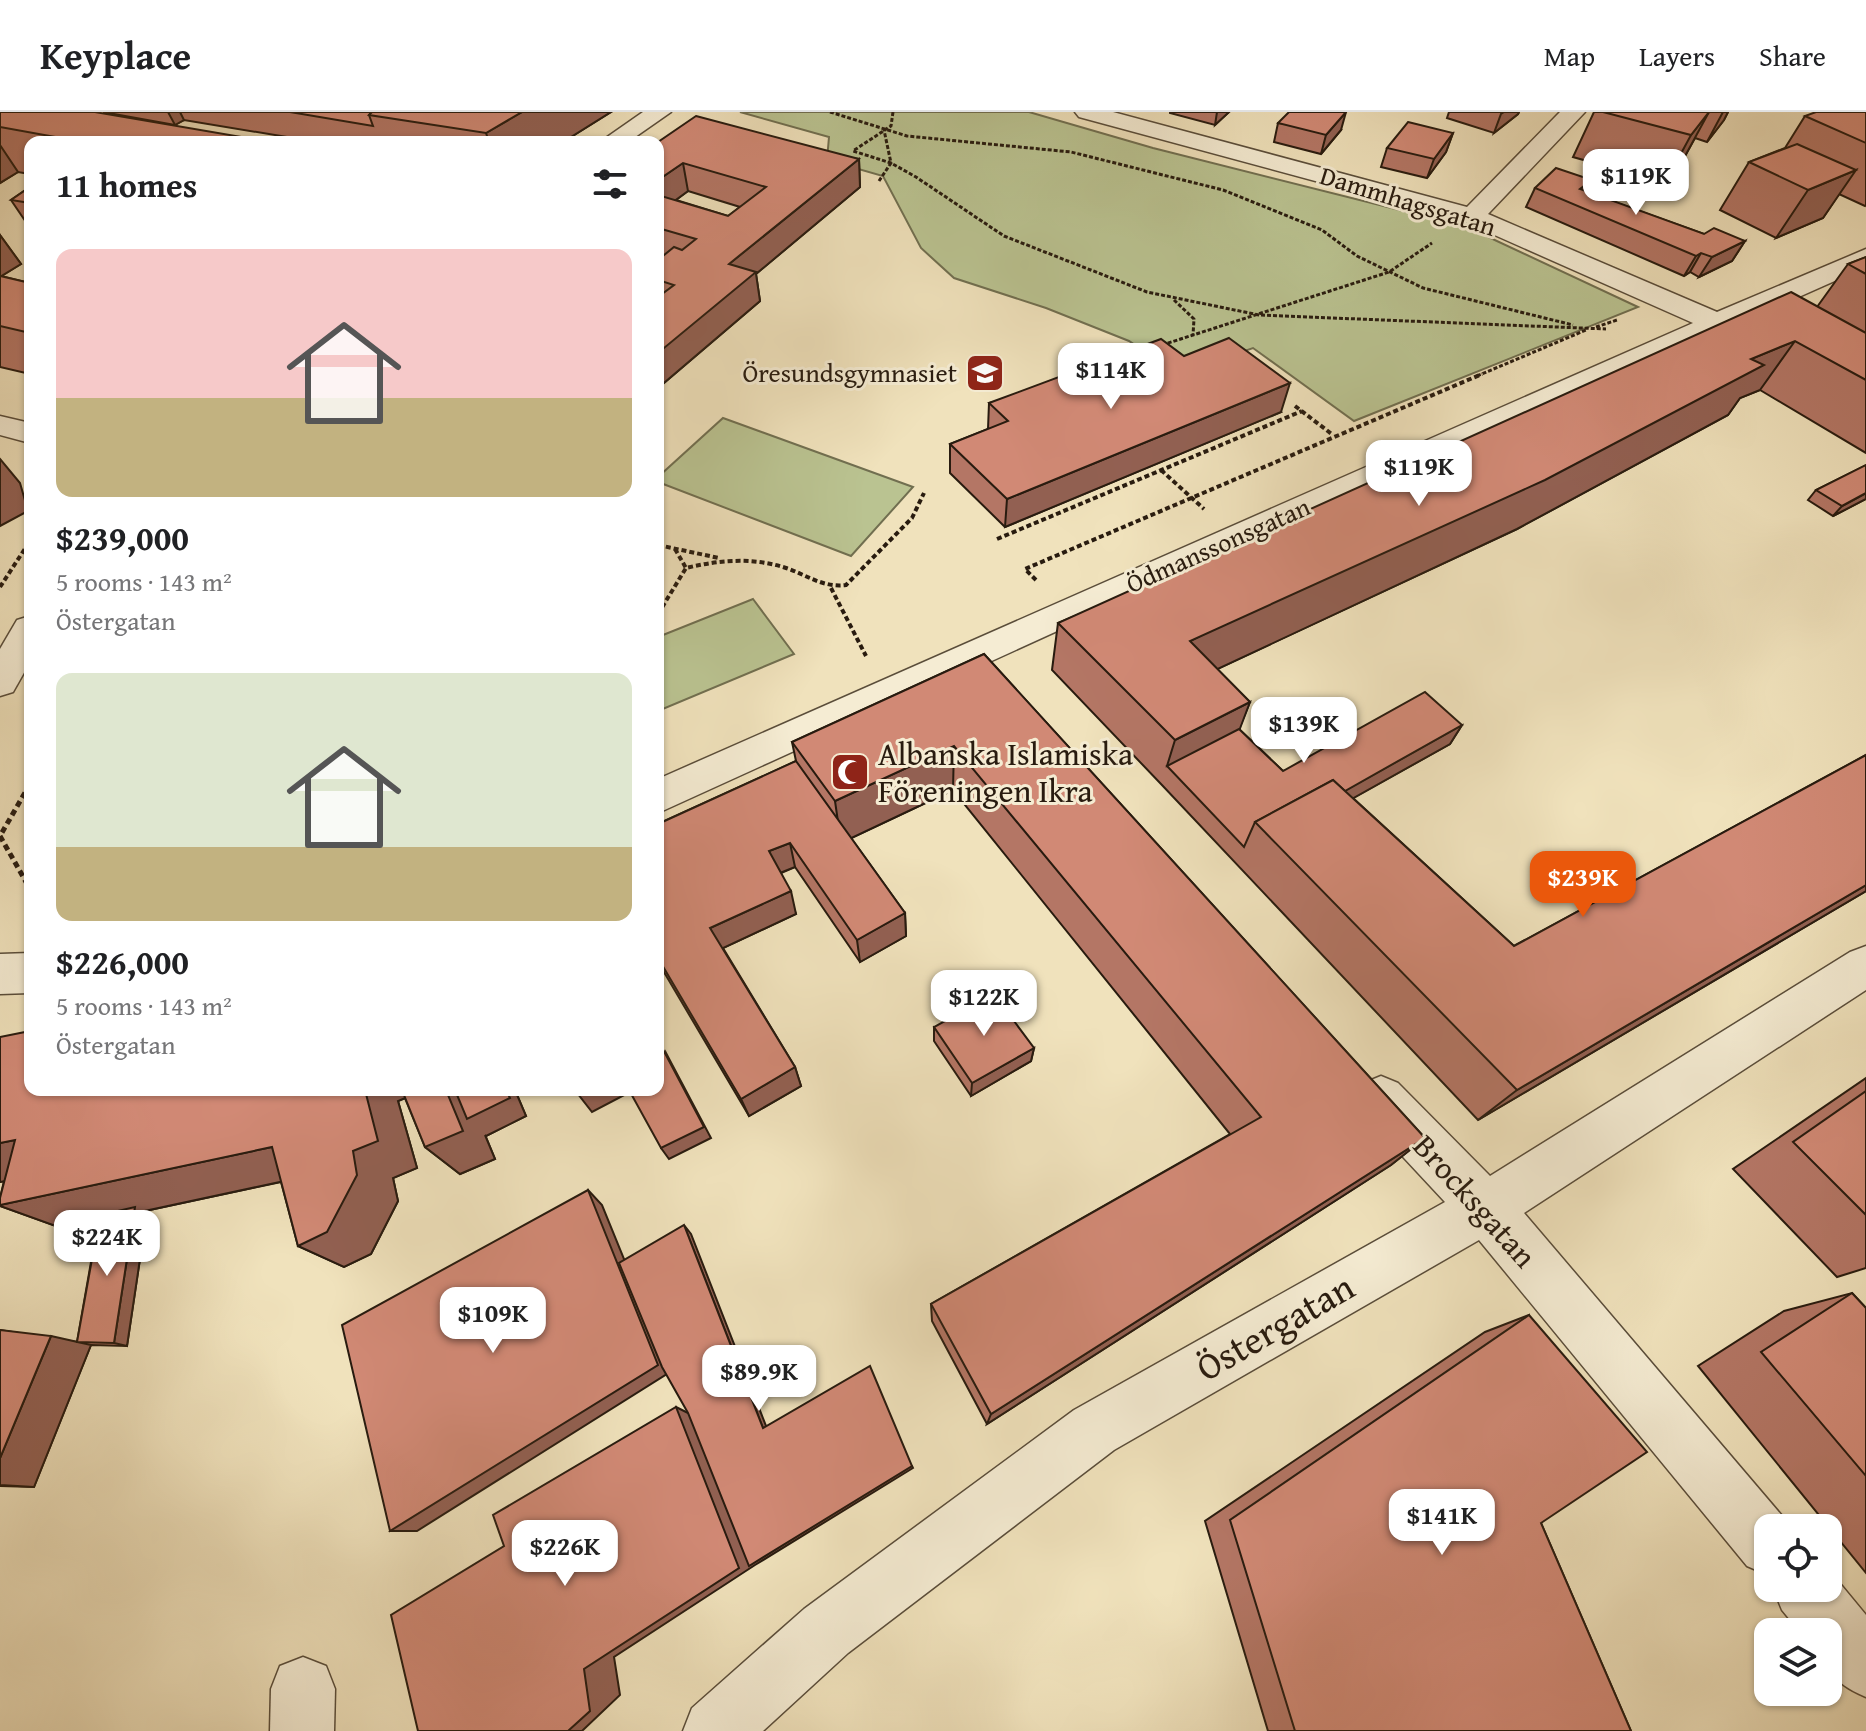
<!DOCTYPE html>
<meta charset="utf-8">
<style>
body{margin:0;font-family:"Gentium Book Plus",serif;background:#f6f6f6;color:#202124;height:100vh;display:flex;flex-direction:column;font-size:30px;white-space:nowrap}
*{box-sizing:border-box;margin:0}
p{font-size:26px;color:#757577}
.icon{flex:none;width:44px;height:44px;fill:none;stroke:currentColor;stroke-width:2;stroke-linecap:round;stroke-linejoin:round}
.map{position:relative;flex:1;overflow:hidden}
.side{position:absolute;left:24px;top:24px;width:640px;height:960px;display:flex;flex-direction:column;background:#fff;border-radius:16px;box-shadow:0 2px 6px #0004}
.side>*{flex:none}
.tools{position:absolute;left:1754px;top:1402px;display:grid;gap:16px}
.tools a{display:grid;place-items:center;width:88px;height:88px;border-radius:16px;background:#fff;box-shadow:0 2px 6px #0004;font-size:40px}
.price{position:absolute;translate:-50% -68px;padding:0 18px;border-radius:16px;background:#fff;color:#222;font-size:26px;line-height:52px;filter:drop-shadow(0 2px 4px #0008)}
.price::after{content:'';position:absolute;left:50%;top:48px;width:24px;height:18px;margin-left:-12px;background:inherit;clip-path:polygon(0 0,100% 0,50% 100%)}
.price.on{background:#ea580c;color:#fff}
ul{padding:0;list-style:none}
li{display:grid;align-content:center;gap:16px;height:424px;padding:0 32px}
li span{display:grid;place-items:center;height:248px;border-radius:16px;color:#555}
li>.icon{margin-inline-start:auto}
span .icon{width:144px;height:144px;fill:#fffc;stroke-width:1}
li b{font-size:34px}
h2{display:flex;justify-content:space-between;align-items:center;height:96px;padding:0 32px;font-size:34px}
header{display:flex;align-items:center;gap:48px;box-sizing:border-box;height:112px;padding:0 40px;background:#fff;border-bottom:2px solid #e0e0e0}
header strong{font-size:38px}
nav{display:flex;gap:44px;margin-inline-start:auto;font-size:28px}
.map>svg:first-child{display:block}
.green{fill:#bac391;stroke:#716f50;stroke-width:2}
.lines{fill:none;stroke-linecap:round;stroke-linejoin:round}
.minor-casing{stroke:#5a4d3a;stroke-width:3}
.path-far2{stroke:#281b0f;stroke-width:3;stroke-dasharray:4 2;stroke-linecap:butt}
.path-far1{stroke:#281b0f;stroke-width:4;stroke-dasharray:5 3;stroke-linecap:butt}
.path{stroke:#281b0f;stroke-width:5;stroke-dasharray:6 4;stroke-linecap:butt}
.minor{fill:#f5ecd3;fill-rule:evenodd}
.wall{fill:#b47665;stroke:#281b0f;stroke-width:2;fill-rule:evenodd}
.shaded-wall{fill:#926052;stroke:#281b0f;stroke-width:2}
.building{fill:#d18975;stroke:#281b0f;stroke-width:2}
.labels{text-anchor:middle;stroke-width:6;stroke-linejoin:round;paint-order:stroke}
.far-street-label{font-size:26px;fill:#281b0f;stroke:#f5ecd3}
.far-poi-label{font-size:26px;fill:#281b0f;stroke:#f5ecd3;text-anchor:end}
.poi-label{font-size:32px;fill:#281b0f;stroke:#f5ecd3;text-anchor:start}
.street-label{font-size:32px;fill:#281b0f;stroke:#f5ecd3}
.near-street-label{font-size:38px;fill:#281b0f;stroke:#f5ecd3}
</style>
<header>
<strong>Keyplace</strong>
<nav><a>Map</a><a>Layers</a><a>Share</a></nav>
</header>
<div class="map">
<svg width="1866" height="1619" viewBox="0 0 1866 1619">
<rect width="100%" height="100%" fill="#f0e2bc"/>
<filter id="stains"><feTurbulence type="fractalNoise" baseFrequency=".0025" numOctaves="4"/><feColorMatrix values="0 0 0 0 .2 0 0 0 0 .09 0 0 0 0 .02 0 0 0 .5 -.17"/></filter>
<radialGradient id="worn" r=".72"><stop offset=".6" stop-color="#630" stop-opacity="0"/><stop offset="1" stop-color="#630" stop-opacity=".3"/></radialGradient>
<g class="green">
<path d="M740 0H1029L1153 36 1467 115 1638 195 1354 309 1253 236 1177 262 1129 229 1046 196 954 166 921 136 883 64 827 48 829 25Z"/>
<path d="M723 306 913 375 851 444 658 370V365Z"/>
<path d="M753 487 794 542 658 599V525Z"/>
</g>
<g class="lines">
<g class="minor-casing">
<g id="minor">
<path d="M643 0H671L628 30H600Z"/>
<path d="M1075 0H1113L1467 95 1560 0H1585L1488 102 1717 200 1866 137V155L1448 341 658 701V667L1693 211 1463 109 1079 5Z"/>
<path d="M0 304 30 311V331L0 323Z"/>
<path d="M30 504V550L13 580 0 584V537L17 508Z"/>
<path d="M1866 834V878L1524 1101 1789 1412 1791 1416H1768V1463L1747 1454 1479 1128 1114 1338 848 1541 763 1619H683L692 1596 804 1497 1074 1298 1445 1090 1364 1003 1357 987 1364 971 1381 964 1398 971 1490 1064 1850 840Z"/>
<path d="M30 841V881L0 882V842Z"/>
<path d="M1828 1457 1866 1503V1585C1829 1569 1828 1558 1828 1520H1800L1782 1498 1773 1476H1828Z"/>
<path d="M303 1545 326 1554 335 1577 334 1619H270L271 1577 280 1554Z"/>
</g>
</g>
<g class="path-far2">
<path d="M830 0 907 24 1071 40 1223 78 1322 118 1357 144 1423 176 1573 213"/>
<path d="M893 0 891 14 853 39 891 51 916 65 1004 124 1147 180 1259 203 1606 217"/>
<path d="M879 69 891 51 884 18"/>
<path d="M1174 188 1194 207 1193 223"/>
<path d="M1596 215 1617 208"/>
<path d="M1162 233 1389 160 1432 131"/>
<path d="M1477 264 1586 218"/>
</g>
<g class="path-far1">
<path d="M1295 294 1333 323"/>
<path d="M1161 358 1204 397"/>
<path d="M997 427 1302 299"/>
<path d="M658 433 719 446"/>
<path d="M675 437 686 456"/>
<path d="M1036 468 1025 457 1482 262"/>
<path d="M0 475 30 429"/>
<path d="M831 476 866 544"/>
<path d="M658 502 686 456C719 448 753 445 786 456 807 463 823 476 846 473L912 406 924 381"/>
</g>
<path class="path" d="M30 672 0 724 30 777"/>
<use href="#minor" class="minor"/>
</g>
<g class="wall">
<path d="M0 0 271 30H30V62L18 60 0 71Z"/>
<path d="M103 0H611L563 30H317L184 8 175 13Z"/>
<path d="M1170 0H1229L1215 13 1170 1Z"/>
<path d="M1449 0H1519L1518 2 1494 21 1447 6Z"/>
<path d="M1594 0H1728L1724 8 1707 30 1695 26 1684 46 1665 71 1573 45Z"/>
<path d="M1866 0V93L1865 94 1839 82 1823 106 1776 126 1720 98 1749 50 1785 36 1805 4Z"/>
<path d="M1278 11 1341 18 1321 42 1274 30Z"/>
<path d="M1453 21 1446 40 1427 66 1381 55 1387 36Z"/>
<path d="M658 30 859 47 860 75 756 162 760 189 658 276V148L663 144 658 143ZM688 79 740 95 728 104 676 88Z"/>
<path d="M1592 68 1586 80 1704 122 1745 129 1732 149 1699 165 1690 160 1684 164 1526 95 1535 76Z"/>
<path d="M30 75V116L11 88Z"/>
<path d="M0 123 21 152 1 164 30 171V262L0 255Z"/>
<path d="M1866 145V341L1760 278 1740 286 1728 303 1517 417 1217 557 1250 590 1239 617 1283 659 1462 613 1450 632 1353 686 1514 834 1866 643V779L1478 1008 1161 672 1052 558 1058 511 1817 195 1848 152Z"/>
<path d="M1184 244 1281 300 1005 415 950 361V332L988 317 989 291Z"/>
<path d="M1866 353V387L1833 404 1808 388 1816 378Z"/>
<path d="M984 542 1425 1026 1391 1053 987 1312 932 1209 931 1192 1230 1022 953 678 851 726 905 801 906 824 860 850 795 755 781 761 796 802 723 836 795 955 801 974 749 1004 658 850V712L796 649 792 630Z"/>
<path d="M934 915 1034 936 1031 949 971 984 934 929Z"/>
<path d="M0 925 515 978 526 1004 486 1024 485 1023 495 1047 460 1062 425 1035 405 986 398 989 417 1056 393 1066 398 1089 371 1142 344 1155 298 1134 281 1070 145 1099 147 1100 127 1234 91 1233 34 1375 0 1374V1218L77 1230 98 1110 64 1117 0 1094V1086L4 1069 0 1070Z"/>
<path d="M1866 966V1156L1837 1165 1733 1057Z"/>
<path d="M1852 1181 1866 1196V1461L1698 1254 1784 1199Z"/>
<path d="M1529 1203 1541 1411 1631 1619H1268L1205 1409 1485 1220Z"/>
</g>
<g class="shaded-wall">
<path d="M168 0H180L184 8 175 13Z"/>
<path d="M522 0H611L563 30H489L486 21Z"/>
<path d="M1217 0H1229L1215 13Z"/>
<path d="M1346 0 1341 18 1321 42 1326 23Z"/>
<path d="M1504 0H1519L1518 2 1494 21 1501 2Z"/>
<path d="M1709 0 1684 46 1665 71 1691 23Z"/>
<path d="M1723 0H1728L1724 8 1707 30Z"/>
<path d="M1453 21 1446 40 1427 66 1434 47Z"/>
<path d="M0 33 18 60 0 71Z"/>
<path d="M859 47 860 75 756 162 760 189 658 276V241L729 152Z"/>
<path d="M683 51 688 79 658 101V68Z"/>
<path d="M1856 58 1823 106 1776 126 1808 78Z"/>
<path d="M1592 68 1582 87 1580 77Z"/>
<path d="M0 123 21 152 0 165Z"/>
<path d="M1745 129 1732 149 1699 165 1712 145Z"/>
<path d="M1701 141 1690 160 1684 164 1696 144Z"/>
<path d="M1795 229 1760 278 1740 286 1728 303 1517 417 1177 576 1190 529 1751 247Z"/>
<path d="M1290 271 1281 300 1005 415 1007 387Z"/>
<path d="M658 292 661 305 658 307Z"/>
<path d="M0 347 20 371 28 399 0 414Z"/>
<path d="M1866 381V387L1833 404 1842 394Z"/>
<path d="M1250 590 1233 635 1167 654 1175 628Z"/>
<path d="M1462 613 1450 632 1275 730 1267 722Z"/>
<path d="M954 634 953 678 841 731 835 689Z"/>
<path d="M790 731 795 755 775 763 769 739Z"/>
<path d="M1866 773V779L1478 1008 1517 978Z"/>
<path d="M791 779 796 802 719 838 710 816Z"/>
<path d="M905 801 906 824 860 850 857 828Z"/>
<path d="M1034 936 1031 949 971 984 972 971Z"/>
<path d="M666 941 711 1026 669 1047 661 1036Z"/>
<path d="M795 955 801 974 749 1004 741 987Z"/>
<path d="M365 978H424L398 989 417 1056 393 1066 398 1089 371 1142 344 1155 298 1134 353 1039Z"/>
<path d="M446 978H515L526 1004 486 1024 485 1023 495 1047 460 1062 425 1035Z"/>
<path d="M586 978H629L630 980 592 1000 578 982Z"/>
<path d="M1425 1026 1391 1053 987 1312 991 1302Z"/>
<path d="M15 1028 78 1055 0 1070V1031Z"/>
<path d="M272 1035 317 1062 145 1099 147 1100 127 1234 114 1231 134 1102 64 1117 0 1094V1093Z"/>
<path d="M588 1078 602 1093 670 1260 417 1419H390Z"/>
<path d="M684 1113 691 1122 768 1319 763 1316Z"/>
<path d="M51 1224 91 1233 34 1375 0 1373V1346Z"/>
<path d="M676 1295 696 1305 912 1354 913 1356 755 1453 614 1545 620 1583 582 1619H568L584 1557Z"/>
</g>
<g class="building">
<path d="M0 0H95L271 30H83L0 15Z"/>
<path d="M290 0H372L369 3 373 14Z"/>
<path d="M372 0H522L486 21 369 3Z"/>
<path d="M1289 0H1346L1326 23 1278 11Z"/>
<path d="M1603 0H1709L1691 23Z"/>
<path d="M1816 0H1866V31L1805 4Z"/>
<path d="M696 4 859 47 729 152 756 160 658 241V185L674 173 658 168V148L674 135 682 138 696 127 658 116V83L728 104 766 75 683 51 658 68V30Z"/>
<path d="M1408 10 1453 21 1434 47 1387 36Z"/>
<path d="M1797 32 1856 58 1808 78 1749 50Z"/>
<path d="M1556 56 1592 68 1580 77 1704 122 1714 116 1745 129 1712 145 1701 141 1696 144 1535 76Z"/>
<path d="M30 75V91L11 88Z"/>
<path d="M1866 145V162L1848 152Z"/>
<path d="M0 164 30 171V221L0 214Z"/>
<path d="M1791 180 1866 221V268L1795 229 1751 247 1764 253 1545 368 1190 529 1250 590 1175 628 1058 511Z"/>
<path d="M1229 226 1290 271 1007 387 950 332 1008 309 989 291 1161 227 1184 244Z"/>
<path d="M1866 353V381L1842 394 1816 378Z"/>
<path d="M984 542 1425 1026 991 1302 931 1192 1261 1005 954 634 835 689 792 630Z"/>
<path d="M1425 580 1462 613 1345 679 1333 668 1255 710 1244 735 1167 654 1239 617 1283 659Z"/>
<path d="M1866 643V773L1517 978 1255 710 1333 668 1514 834Z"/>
<path d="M796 649 905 801 857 828 790 731 769 739 791 779 710 816 795 955 741 987 658 846V712Z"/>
<path d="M994 882 1034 936 972 971 934 915Z"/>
<path d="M30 919V978H365L378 1029 353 1039 357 1063 327 1120 298 1134 272 1035 0 1093V1086L15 1028 0 1031V925Z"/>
<path d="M658 928 704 1015 661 1036 629 978H658Z"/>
<path d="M402 978H446L463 1019 425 1035Z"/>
<path d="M455 978H506L510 986 467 1007Z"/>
<path d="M576 978H586L578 982Z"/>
<path d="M1866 979V1103L1793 1030Z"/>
<path d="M588 1078 658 1253 390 1419 342 1213Z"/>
<path d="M135 1095 114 1231 77 1230 100 1103Z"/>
<path d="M684 1113 763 1316 870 1254 912 1354 749 1454 688 1301 662 1255 619 1151Z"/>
<path d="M1852 1181 1866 1196V1364L1761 1240Z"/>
<path d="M1529 1203 1647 1340 1541 1411 1631 1619H1295L1230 1408Z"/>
<path d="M0 1218 51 1224 0 1346Z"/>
<path d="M676 1295 739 1456 584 1557 590 1599 568 1619H418L391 1503 504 1434 493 1403Z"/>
</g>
<defs>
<g id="school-square" transform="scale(2)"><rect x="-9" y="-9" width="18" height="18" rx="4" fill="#8f2418" stroke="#f5ecd3"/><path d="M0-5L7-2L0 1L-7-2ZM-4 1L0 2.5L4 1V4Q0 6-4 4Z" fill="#fff"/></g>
<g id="mosque-square" transform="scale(2)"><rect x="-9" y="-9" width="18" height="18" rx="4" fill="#8f2418" stroke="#f5ecd3"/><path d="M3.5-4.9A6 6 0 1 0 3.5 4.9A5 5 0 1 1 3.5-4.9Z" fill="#fff"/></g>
</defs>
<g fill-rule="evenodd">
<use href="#school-square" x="985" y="261"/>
<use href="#mosque-square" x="850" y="660"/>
</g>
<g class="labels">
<g class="far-street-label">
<text transform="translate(1408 89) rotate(17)" y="9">Dammhagsgatan</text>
<text transform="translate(1218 433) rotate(-24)" y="9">Ödmanssonsgatan</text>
</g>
<g class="far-poi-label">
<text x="957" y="270">Öresundsgymnasiet</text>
</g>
<g class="poi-label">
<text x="878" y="653">Albanska Islamiska<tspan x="878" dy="37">Föreningen Ikra</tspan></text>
</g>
<g class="street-label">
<text transform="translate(1475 1089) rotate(48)" y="11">Brocksgatan</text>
</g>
<g class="near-street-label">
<text transform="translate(1275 1215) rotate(-30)" y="13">Östergatan</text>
</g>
</g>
<rect width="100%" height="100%" filter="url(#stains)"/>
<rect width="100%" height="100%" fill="url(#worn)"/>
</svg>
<div class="tools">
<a><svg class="icon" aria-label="locate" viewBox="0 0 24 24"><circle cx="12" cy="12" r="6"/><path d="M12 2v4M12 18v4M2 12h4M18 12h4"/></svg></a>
<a><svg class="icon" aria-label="layers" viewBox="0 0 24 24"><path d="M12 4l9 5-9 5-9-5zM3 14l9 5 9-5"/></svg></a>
</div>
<b class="price" style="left:1636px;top:105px">$119K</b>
<b class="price" style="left:1111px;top:299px">$114K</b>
<b class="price" style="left:1419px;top:396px">$119K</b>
<b class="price" style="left:1304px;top:653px">$139K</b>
<b class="price on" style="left:1583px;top:807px">$239K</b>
<b class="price" style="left:984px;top:926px">$122K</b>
<b class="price" style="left:107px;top:1166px">$224K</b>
<b class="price" style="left:493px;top:1243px">$109K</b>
<b class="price" style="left:759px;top:1301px">$89.9K</b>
<b class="price" style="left:1442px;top:1445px">$141K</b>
<b class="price" style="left:565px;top:1476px">$226K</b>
<section class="side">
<h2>11 homes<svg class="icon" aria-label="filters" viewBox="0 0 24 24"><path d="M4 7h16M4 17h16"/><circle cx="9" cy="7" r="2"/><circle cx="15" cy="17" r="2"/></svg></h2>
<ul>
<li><span style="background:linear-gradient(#f6c9c9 60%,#c2b280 0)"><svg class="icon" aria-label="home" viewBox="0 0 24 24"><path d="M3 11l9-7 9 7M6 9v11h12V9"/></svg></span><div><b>$239,000</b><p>5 rooms · 143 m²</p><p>Östergatan</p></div></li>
<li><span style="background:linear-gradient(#dfe7d0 70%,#c2b280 0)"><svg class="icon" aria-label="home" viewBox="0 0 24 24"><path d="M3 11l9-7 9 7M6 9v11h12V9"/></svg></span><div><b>$226,000</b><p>5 rooms · 143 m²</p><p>Östergatan</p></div></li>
</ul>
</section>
</div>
